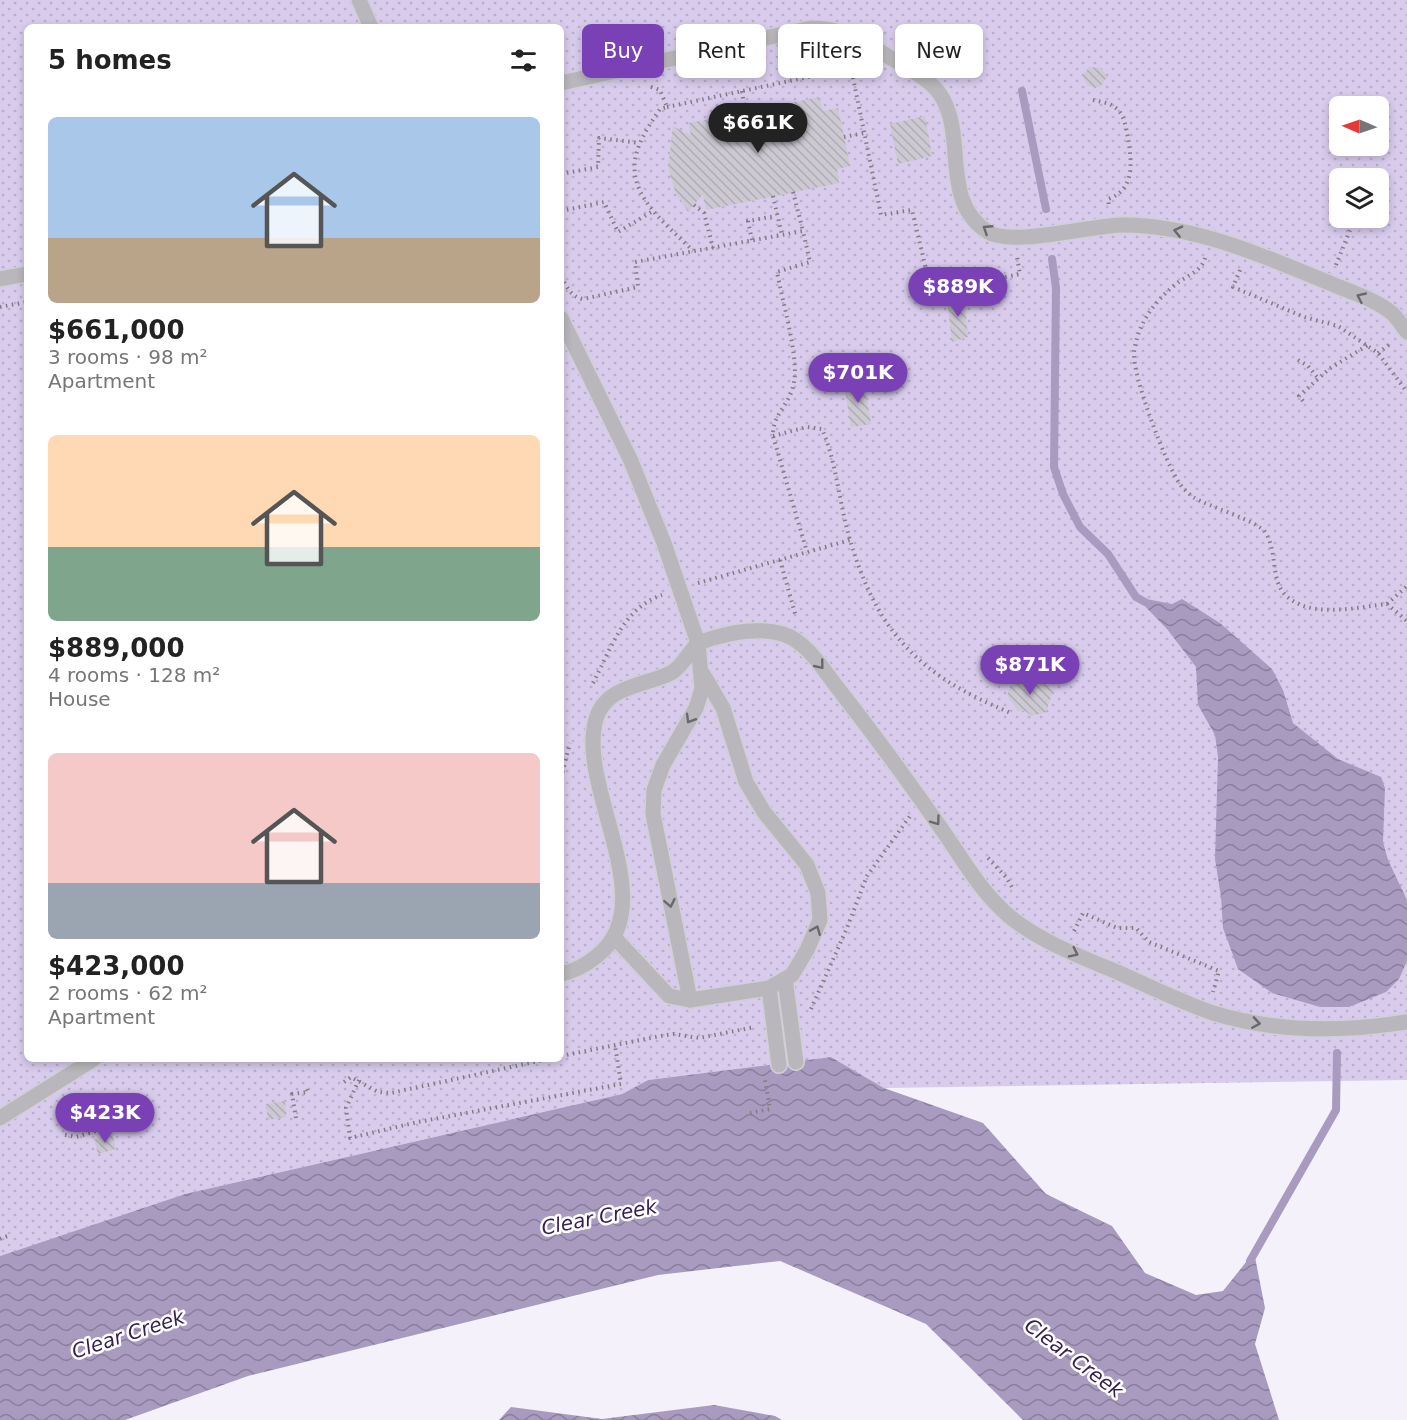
<!DOCTYPE html>
<meta charset="utf-8">
<style>
body{margin:0;font-family:"DejaVu Sans",sans-serif;background:#f6f6f6;color:#222;height:100vh;display:flex;flex-direction:column;font-size:22px;white-space:nowrap}
*{box-sizing:border-box;margin:0}
p{font-size:20px;color:#767676}
.icon{flex:none;width:33px;height:33px;fill:none;stroke:currentColor;stroke-width:2;stroke-linecap:round;stroke-linejoin:round}
.map{position:relative;flex:1;overflow:hidden}
.side{position:absolute;left:24px;top:24px;width:540px;height:1038px;display:flex;flex-direction:column;background:#fff;border-radius:9px;box-shadow:0 3px 9px #0003}
.side>*{flex:none}
.hud{position:absolute;left:582px;top:24px;width:570px;height:54px;display:flex;gap:12px}
.needle{width:39px;rotate:272deg}
.tools{position:absolute;left:1329px;top:96px;display:grid;gap:12px}
.tools a{display:grid;place-items:center;width:60px;height:60px;border-radius:9px;background:#fff;box-shadow:0 3px 9px #0003;font-size:30px}
.price{position:absolute;translate:-50% -51px;padding:0 14px;border-radius:21px;background:#7a41b7;color:#fff;font-size:20px;line-height:39px;filter:drop-shadow(0 2px 3px #0008)}
.price::after{content:'';position:absolute;left:50%;top:36px;width:18px;height:14px;margin-left:-9px;background:inherit;clip-path:polygon(0 0,100% 0,50% 100%)}
.price.active{background:#222;color:#fff}
ul{padding:0;list-style:none}
li{display:grid;align-content:center;gap:12px;height:318px;padding:0 24px}
li span{display:grid;place-items:center;height:186px;border-radius:9px;color:#555}
li>.icon{margin-inline-start:auto}
span .icon{width:108px;height:108px;fill:#fffc;stroke-width:1}
li b{font-size:26px}
h2{display:flex;justify-content:space-between;align-items:center;height:72px;padding:0 24px;font-size:26px}
.tag{padding:0 21px;border-radius:9px;background:#fff;box-shadow:0 3px 9px #0003;font-size:21px;line-height:54px}
.tag.active{background:#7a41b7;color:#fff}
.map>svg:first-child{display:block}
.park{fill:url(#park-dots);fill-rule:evenodd}
.water{fill:url(#water-waves)}
.lines{fill:none;stroke-linecap:round;stroke-linejoin:round}
.stream{stroke:#a99bc0;stroke-width:8}
.building{fill:url(#building-back-hatch)}
.lane-casing{stroke:#d1cfd7;stroke-width:18}
.path{stroke:#807d84;stroke-width:4;stroke-dasharray:1.5 4.5;stroke-linecap:butt}
.lane{stroke:#b9b7bb;stroke-width:15}
.oneway{stroke:#6a686c}
.labels{text-anchor:middle;stroke-width:5;stroke-linejoin:round;paint-order:stroke}
.water-label{font-size:20px;font-style:italic;fill:#351f4f;stroke:#fff}
</style>
<div class="map">
<svg width="1407" height="1420" viewBox="0 0 1407 1420">
<defs>
<pattern id="park-dots" width="8" height="8" patternUnits="userSpaceOnUse" patternTransform="scale(1.5)"><rect width="8" height="8" fill="#d8cbec"/><path d="M2 2h.1M6 6h.1" fill="none" stroke="#b9aeca" stroke-width="1.8" stroke-linecap="round"/></pattern>
<pattern id="water-waves" width="16" height="10" patternUnits="userSpaceOnUse" patternTransform="scale(1.5)"><rect width="16" height="10" fill="#a99bc0"/><path d="M0 5q4-4 8 0t8 0" fill="none" stroke="#897e9b"/></pattern>
<pattern id="building-back-hatch" width="6" height="6" patternUnits="userSpaceOnUse" patternTransform="scale(1.5)"><rect width="6" height="6" fill="#ccc9d2"/><path d="M-1 5l2 2M0 0l6 6M5-1l2 2" fill="none" stroke="#afacb4"/></pattern>
</defs>
<rect width="100%" height="100%" fill="#f4f1fa"/>
<path class="park" d="M0 0H1407V1080L884 1088 831 1057 648 1080 622 1094 185 1194 0 1256ZM27 27H561V1059H27ZM1340 106H1378V146H1340ZM1340 178H1378V218H1340Z"/>
<g class="water">
<path d="M1136 597 1172 604 1182 599 1220 623 1272 669 1283 690 1293 723 1338 759 1381 777 1385 788 1383 842 1388 860 1407 900V961L1399 979 1386 992 1349 1007H1320L1272 993 1238 969 1223 928 1221 897 1215 859 1218 757 1215 735 1198 705 1196 667 1167 629Z"/>
<path d="M831 1057 884 1088 983 1123 1046 1194 1112 1226 1145 1273 1196 1295 1223 1291 1254 1252 1265 1308 1255 1344 1279 1420H1023L926 1324 780 1261 658 1275 248 1376 125 1420H0V1256L185 1194 622 1094 648 1080Z"/>
<path d="M714 1405 775 1416 782 1420H499L511 1407 602 1419Z"/>
</g>
<g class="lines">
<g class="stream">
<path d="M1022 91 1046 209"/>
<path d="M1052 259 1056 288 1054 467 1063 494 1080 527 1108 554 1136 597 1145 602"/>
<path d="M1250 1261 1336 1110 1337 1053"/>
</g>
</g>
<g class="building">
<path d="M1089 67 1101 68 1107 77 1100 87 1088 86 1083 76Z"/>
<path d="M819 97 823 111 838 108 850 166 837 169 839 183 706 210 703 194 688 212 675 191 668 167 673 126 691 136 689 123Z"/>
<path d="M925 116 932 156 898 164 890 124Z"/>
<path d="M956 297H964L968 337 952 342 947 298Z"/>
<path d="M864 380 871 424 851 427 844 383Z"/>
<path d="M1026 677 1034 684 1041 681 1053 691 1046 712 1032 716 1025 711H1018L1007 695 1012 683Z"/>
<path d="M285 1101 286 1117 268 1120 266 1104Z"/>
<path d="M112 1133 116 1149 98 1154 94 1139Z"/>
</g>
<g class="lines">
<g class="lane-casing">
<g id="lane">
<path d="M359 0 371 27"/>
<path d="M561 83 811 28C841 28 861 39 886 55 904 67 933 79 943 99 966 142 941 202 988 232 1012 247 1092 225 1123 225 1196 225 1266 257 1332 284 1351 292 1377 300 1393 314 1398 319 1402 326 1407 332"/>
<path d="M0 279 27 274"/>
<path d="M561 318 631 461 664 543 698 643C690 651 681 668 671 673 645 686 606 685 596 719 576 787 664 904 597 956 586 965 576 971 561 974"/>
<path d="M614 937 669 996 690 1000 769 988 792 975 807 950 820 920 818 893 807 865 764 812 746 782 723 708 703 674"/>
<path d="M785 979 796 1062"/>
<path d="M769 988 779 1065"/>
<path d="M690 1000 653 814 654 790 663 765 696 708 702 689 698 643C725 633 755 626 783 634 808 642 824 671 840 691 876 737 911 785 945 834 965 863 981 892 1009 916 1039 941 1081 957 1117 972 1149 986 1181 1002 1213 1013 1275 1032 1344 1032 1407 1022"/>
<path d="M0 1118 94 1059"/>
</g>
</g>
<g class="path">
<path d="M651 87 660 90 667 107 660 109C651 123 640 138 636 155 626 196 668 225 693 251"/>
<path d="M742 91 745 112"/>
<path d="M1093 100C1102 102 1112 103 1119 111 1125 118 1126 129 1128 138 1132 162 1135 190 1108 199L1109 206"/>
<path d="M667 107 851 68 881 215 912 210 930 286 964 280 973 284"/>
<path d="M844 137 864 133"/>
<path d="M561 174 598 167 599 138 640 143"/>
<path d="M793 192 803 231"/>
<path d="M773 196 782 235"/>
<path d="M694 205 704 213 713 248"/>
<path d="M561 211 604 202 618 232 653 211"/>
<path d="M752 240 748 221 776 216"/>
<path d="M1205 258C1202 271 1186 276 1176 284 1154 302 1138 323 1134 352 1132 375 1166 465 1180 484 1183 489 1188 493 1193 497 1209 507 1258 521 1265 532 1280 554 1267 586 1293 601 1319 617 1358 607 1387 604L1407 621"/>
<path d="M1336 265 1350 230 1359 218"/>
<path d="M1240 270 1233 287 1304 317 1338 326 1378 353 1407 392"/>
<path d="M561 277C567 287 571 297 583 299L638 287 635 262 803 231 810 262 777 272C782 300 799 357 794 382 791 404 772 414 773 436L807 552"/>
<path d="M956 297C971 280 999 279 1020 274L1017 257"/>
<path d="M0 307 27 302"/>
<path d="M1378 353 1390 344"/>
<path d="M1298 360 1308 366 1318 378"/>
<path d="M1303 401 1299 396 1329 369 1368 345"/>
<path d="M773 436 807 427 822 429C837 464 839 503 850 540 878 634 920 676 1011 713"/>
<path d="M780 560 796 617"/>
<path d="M698 583 850 540"/>
<path d="M1387 604 1407 586"/>
<path d="M593 683C611 649 623 608 662 595"/>
<path d="M561 778 570 743"/>
<path d="M988 858 1006 877 1012 887"/>
<path d="M1074 931 1083 913 1117 928H1136L1149 942 1219 971 1213 992"/>
<path d="M811 1009 847 928 867 876 910 816"/>
<path d="M561 1056 660 1036 674 1034 699 1038 755 1027"/>
<path d="M359 1080 346 1108 350 1138 418 1122 621 1084 615 1045"/>
<path d="M344 1082 351 1077 378 1092 391 1093 548 1059"/>
<path d="M750 1113 770 1109 765 1080"/>
<path d="M296 1118 292 1094 308 1092 305 1086"/>
<path d="M65 1135 76 1137 115 1125"/>
<path d="M0 1239 10 1235"/>
</g>
<use href="#lane" class="lane"/>
</g>
<defs><path id="oneway-chevron" d="M-2-3.5L2.5 0L-2 3.5" fill="none" stroke-width="1.6" stroke-linecap="round" stroke-linejoin="round" transform="scale(1.5)"/></defs>
<g class="oneway">
<use href="#oneway-chevron" transform="translate(987 229) rotate(-147)"/>
<use href="#oneway-chevron" transform="translate(1178 231) rotate(-167)"/>
<use href="#oneway-chevron" transform="translate(1361 297) rotate(-155)"/>
<use href="#oneway-chevron" transform="translate(820 665) rotate(51)"/>
<use href="#oneway-chevron" transform="translate(690 719) rotate(121)"/>
<use href="#oneway-chevron" transform="translate(936 821) rotate(54)"/>
<use href="#oneway-chevron" transform="translate(670 903) rotate(79)"/>
<use href="#oneway-chevron" transform="translate(816 930) rotate(-68)"/>
<use href="#oneway-chevron" transform="translate(1074 953) rotate(26)"/>
<use href="#oneway-chevron" transform="translate(1256 1023) rotate(9)"/>
</g>
<g class="labels">
<g class="water-label">
<text transform="translate(599 1217) rotate(-11)" y="7">Clear Creek</text>
<text transform="translate(128 1334) rotate(-18)" y="7">Clear Creek</text>
<text transform="translate(1074 1358) rotate(37)" y="7">Clear Creek</text>
</g>
</g>
</svg>
<div class="tools">
<a><svg class="needle" viewBox="-14 -14 28 28"><path d="M0-13l5 13h-10z" fill="#e53935"/><path d="M0 13l5-13h-10z" fill="#767676"/></svg></a>
<a><svg class="icon" aria-label="layers" viewBox="0 0 24 24"><path d="M12 4l9 5-9 5-9-5zM3 14l9 5 9-5"/></svg></a>
</div>
<b class="price active" style="left:758px;top:154px">$661K</b>
<b class="price" style="left:958px;top:318px">$889K</b>
<b class="price" style="left:858px;top:404px">$701K</b>
<b class="price" style="left:1030px;top:696px">$871K</b>
<b class="price" style="left:105px;top:1144px">$423K</b>
<div class="hud">
<a class="tag active">Buy</a>
<a class="tag">Rent</a>
<a class="tag">Filters</a>
<a class="tag">New</a>
</div>
<section class="side">
<h2>5 homes<svg class="icon" aria-label="filters" viewBox="0 0 24 24"><path d="M4 7h16M4 17h16"/><circle cx="9" cy="7" r="2"/><circle cx="15" cy="17" r="2"/></svg></h2>
<ul>
<li><span style="background:linear-gradient(#a9c7e8 65%,#b9a48a 0)"><svg class="icon" aria-label="home" viewBox="0 0 24 24"><path d="M3 11l9-7 9 7M6 9v11h12V9"/></svg></span><div><b>$661,000</b><p>3 rooms · 98 m²</p><p>Apartment</p></div></li>
<li><span style="background:linear-gradient(#ffd9b3 60%,#7fa58c 0)"><svg class="icon" aria-label="home" viewBox="0 0 24 24"><path d="M3 11l9-7 9 7M6 9v11h12V9"/></svg></span><div><b>$889,000</b><p>4 rooms · 128 m²</p><p>House</p></div></li>
<li><span style="background:linear-gradient(#f6c9c9 70%,#9aa5b1 0)"><svg class="icon" aria-label="home" viewBox="0 0 24 24"><path d="M3 11l9-7 9 7M6 9v11h12V9"/></svg></span><div><b>$423,000</b><p>2 rooms · 62 m²</p><p>Apartment</p></div></li>
</ul>
</section>
</div>
